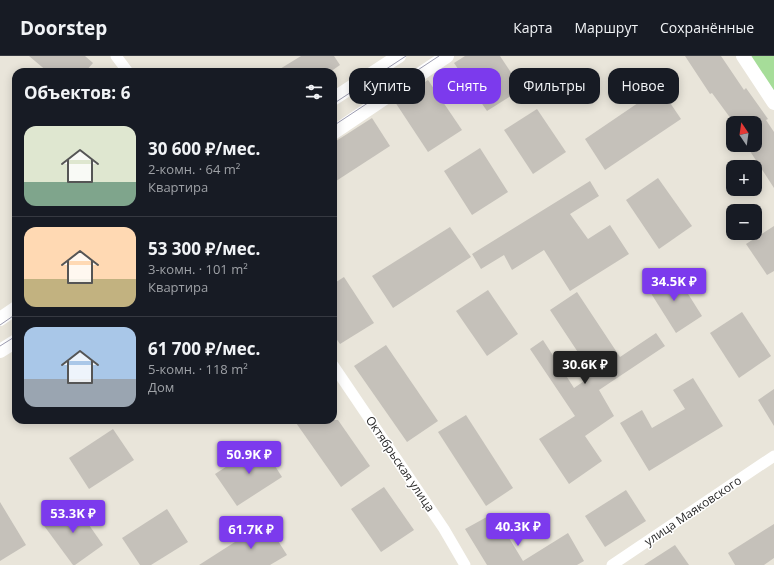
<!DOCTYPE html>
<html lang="ru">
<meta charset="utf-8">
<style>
body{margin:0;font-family:"Open Sans",sans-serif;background:#242831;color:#f1f3f6;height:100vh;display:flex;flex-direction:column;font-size:15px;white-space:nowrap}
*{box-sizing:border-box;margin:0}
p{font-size:13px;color:#9ea1a6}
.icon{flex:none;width:22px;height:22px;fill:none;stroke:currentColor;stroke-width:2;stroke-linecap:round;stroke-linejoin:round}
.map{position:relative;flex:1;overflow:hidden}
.panel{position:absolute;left:12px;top:12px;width:325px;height:356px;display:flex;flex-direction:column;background:#171b24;border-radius:12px;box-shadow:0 2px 10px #0003}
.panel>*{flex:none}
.top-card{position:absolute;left:349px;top:12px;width:365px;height:36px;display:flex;gap:8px}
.needle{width:26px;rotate:347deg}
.tools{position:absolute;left:726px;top:60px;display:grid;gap:8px}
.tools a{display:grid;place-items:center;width:36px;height:36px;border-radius:8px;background:#171b24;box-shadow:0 2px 10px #0003;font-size:20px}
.price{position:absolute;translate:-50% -34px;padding:0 9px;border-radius:4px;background:#7c3aed;color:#fff;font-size:13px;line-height:26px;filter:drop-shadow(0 1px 2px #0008)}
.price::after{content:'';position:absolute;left:50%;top:24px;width:12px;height:9px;margin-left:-6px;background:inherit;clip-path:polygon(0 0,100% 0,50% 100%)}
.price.active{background:#222;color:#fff}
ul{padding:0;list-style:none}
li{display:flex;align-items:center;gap:12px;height:100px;padding:0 12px}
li+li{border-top:1px solid #363941}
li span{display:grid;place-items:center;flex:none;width:112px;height:80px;border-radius:12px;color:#555}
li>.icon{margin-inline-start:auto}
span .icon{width:48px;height:48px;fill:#fffc;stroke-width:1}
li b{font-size:17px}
h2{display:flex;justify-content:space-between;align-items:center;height:48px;padding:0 12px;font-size:17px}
.chip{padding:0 14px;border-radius:12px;background:#171b24;box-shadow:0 2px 10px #0003;font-size:14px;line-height:36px}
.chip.active{background:#7c3aed;color:#fff}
header{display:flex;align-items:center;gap:24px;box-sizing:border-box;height:56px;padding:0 20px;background:#171b24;border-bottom:1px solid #363941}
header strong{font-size:19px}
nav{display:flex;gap:22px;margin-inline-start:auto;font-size:14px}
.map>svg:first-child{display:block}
.green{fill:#a6dd99}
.building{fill:#c5c1ba}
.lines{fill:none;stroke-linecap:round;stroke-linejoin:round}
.minor{stroke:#fff;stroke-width:11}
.tertiary{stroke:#fff;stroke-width:14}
.tram{stroke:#9d9db1;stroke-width:1}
.labels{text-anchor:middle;stroke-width:3;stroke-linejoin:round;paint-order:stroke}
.street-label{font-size:12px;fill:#282828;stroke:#fff}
</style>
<header>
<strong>Doorstep</strong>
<nav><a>Карта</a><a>Маршрут</a><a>Сохранённые</a></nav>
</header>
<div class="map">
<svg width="774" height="509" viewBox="0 0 774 509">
<rect width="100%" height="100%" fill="#e9e5da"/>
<path class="green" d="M748 0H774V40Z"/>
<g class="building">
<path d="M29 0H85L93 7 85 16H48Z"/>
<path d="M301 0H334L340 9 330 16H275Z"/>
<path d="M465 0H500L522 33 487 55 454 7Z"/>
<path d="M685 0H721L744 34 746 32 768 63 766 64 774 76V132L746 89H755V67H734L712 37 710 38Z"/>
<path d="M428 24 462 74 428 96 395 46Z"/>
<path d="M660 32 681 63 605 114 585 83Z"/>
<path d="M537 53 566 96 533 118 504 74Z"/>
<path d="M372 62 390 90 333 127V87Z"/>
<path d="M480 92 508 136 472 159 444 115Z"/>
<path d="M658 122 692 170 659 193 626 144Z"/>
<path d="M590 125 599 140 570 158 588 183 610 169 629 198 570 235 544 194 512 214 504 199 481 213 472 198Z"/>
<path d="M774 170V215L767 219 746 188Z"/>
<path d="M450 171 471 201 393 252 372 220Z"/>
<path d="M673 214 702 260 676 277 647 231Z"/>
<path d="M344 221 374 267 340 288 333 278V228Z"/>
<path d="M488 234 518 278 487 300 456 255Z"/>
<path d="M577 236 620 301 656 277 665 290 599 334 614 360 585 380 602 405 569 428 539 383 575 360 530 293 543 284 574 332 593 319 550 254Z"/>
<path d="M742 256 771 300 739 322 710 277Z"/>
<path d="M386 289 438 365 407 386 354 310Z"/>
<path d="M693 322 723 370 649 415 620 367 642 354 652 372 685 353 673 334Z"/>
<path d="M774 333V370L758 344Z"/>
<path d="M466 359 513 432 486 450 438 376Z"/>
<path d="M294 364H338L370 410 341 431Z"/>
<path d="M113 373 134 404 89 433 69 402Z"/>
<path d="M261 388 282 421 237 450 215 418Z"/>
<path d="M384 431 414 474 381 496 351 453Z"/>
<path d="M626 434 646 465 605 491 585 460Z"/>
<path d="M0 446 26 489 0 505Z"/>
<path d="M73 446 103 489 75 509H73L42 467Z"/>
<path d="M167 453 188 486 151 509H140L122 482Z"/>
<path d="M494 457 523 505 568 477 584 505 577 509H487L465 473Z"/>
<path d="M266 466 287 499 270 509H199Z"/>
<path d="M774 468V502L764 509H735L728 497Z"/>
<path d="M675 489 689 509H644Z"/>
</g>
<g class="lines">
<g class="minor">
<path d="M116 0 128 16"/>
<path d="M333 309 444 473 465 509"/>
<path d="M612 509 774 400"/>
</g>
<g class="tertiary">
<path d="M743 0 774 47"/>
<path d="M333 43 399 0"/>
<path d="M333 77 447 0"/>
<path d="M0 263 16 252"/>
<path d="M0 295 16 285"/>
</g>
<g class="tram">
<path d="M333 48 406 0"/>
<path d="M333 70 439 0"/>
<path d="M0 269 16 258"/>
<path d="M0 290 16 280"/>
</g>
</g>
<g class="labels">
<g class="street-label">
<text transform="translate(400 408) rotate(56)" y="4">Октябрьская улица</text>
<text transform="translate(693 455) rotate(-34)" y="4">улица Маяковского</text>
</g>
</g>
</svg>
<div class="tools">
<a><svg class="needle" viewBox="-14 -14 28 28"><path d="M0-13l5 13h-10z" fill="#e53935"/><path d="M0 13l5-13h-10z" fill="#9ea1a6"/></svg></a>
<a>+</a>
<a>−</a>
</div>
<b class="price" style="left:674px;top:246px">34.5K ₽</b>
<b class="price active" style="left:585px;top:329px">30.6K ₽</b>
<b class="price" style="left:249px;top:419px">50.9K ₽</b>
<b class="price" style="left:73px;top:478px">53.3K ₽</b>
<b class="price" style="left:518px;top:491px">40.3K ₽</b>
<b class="price" style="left:251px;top:494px">61.7K ₽</b>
<div class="top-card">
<a class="chip">Купить</a>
<a class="chip active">Снять</a>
<a class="chip">Фильтры</a>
<a class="chip">Новое</a>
</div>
<section class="panel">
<h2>Объектов: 6<svg class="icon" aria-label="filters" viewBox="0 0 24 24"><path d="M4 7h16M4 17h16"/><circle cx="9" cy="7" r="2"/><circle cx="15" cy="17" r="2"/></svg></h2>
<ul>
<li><span style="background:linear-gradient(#dfe7d0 70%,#7fa58c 0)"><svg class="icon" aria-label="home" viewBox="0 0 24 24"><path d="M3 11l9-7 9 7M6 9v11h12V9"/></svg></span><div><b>30 600 ₽/мес.</b><p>2-комн. · 64 m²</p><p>Квартира</p></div></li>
<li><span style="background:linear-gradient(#ffd9b3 65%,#c2b280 0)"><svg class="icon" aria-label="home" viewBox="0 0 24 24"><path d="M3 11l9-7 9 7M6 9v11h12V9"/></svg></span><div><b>53 300 ₽/мес.</b><p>3-комн. · 101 m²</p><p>Квартира</p></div></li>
<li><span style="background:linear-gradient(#a9c7e8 65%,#9aa5b1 0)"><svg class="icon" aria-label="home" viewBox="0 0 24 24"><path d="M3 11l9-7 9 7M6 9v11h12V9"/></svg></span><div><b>61 700 ₽/мес.</b><p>5-комн. · 118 m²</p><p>Дом</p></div></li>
</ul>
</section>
</div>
